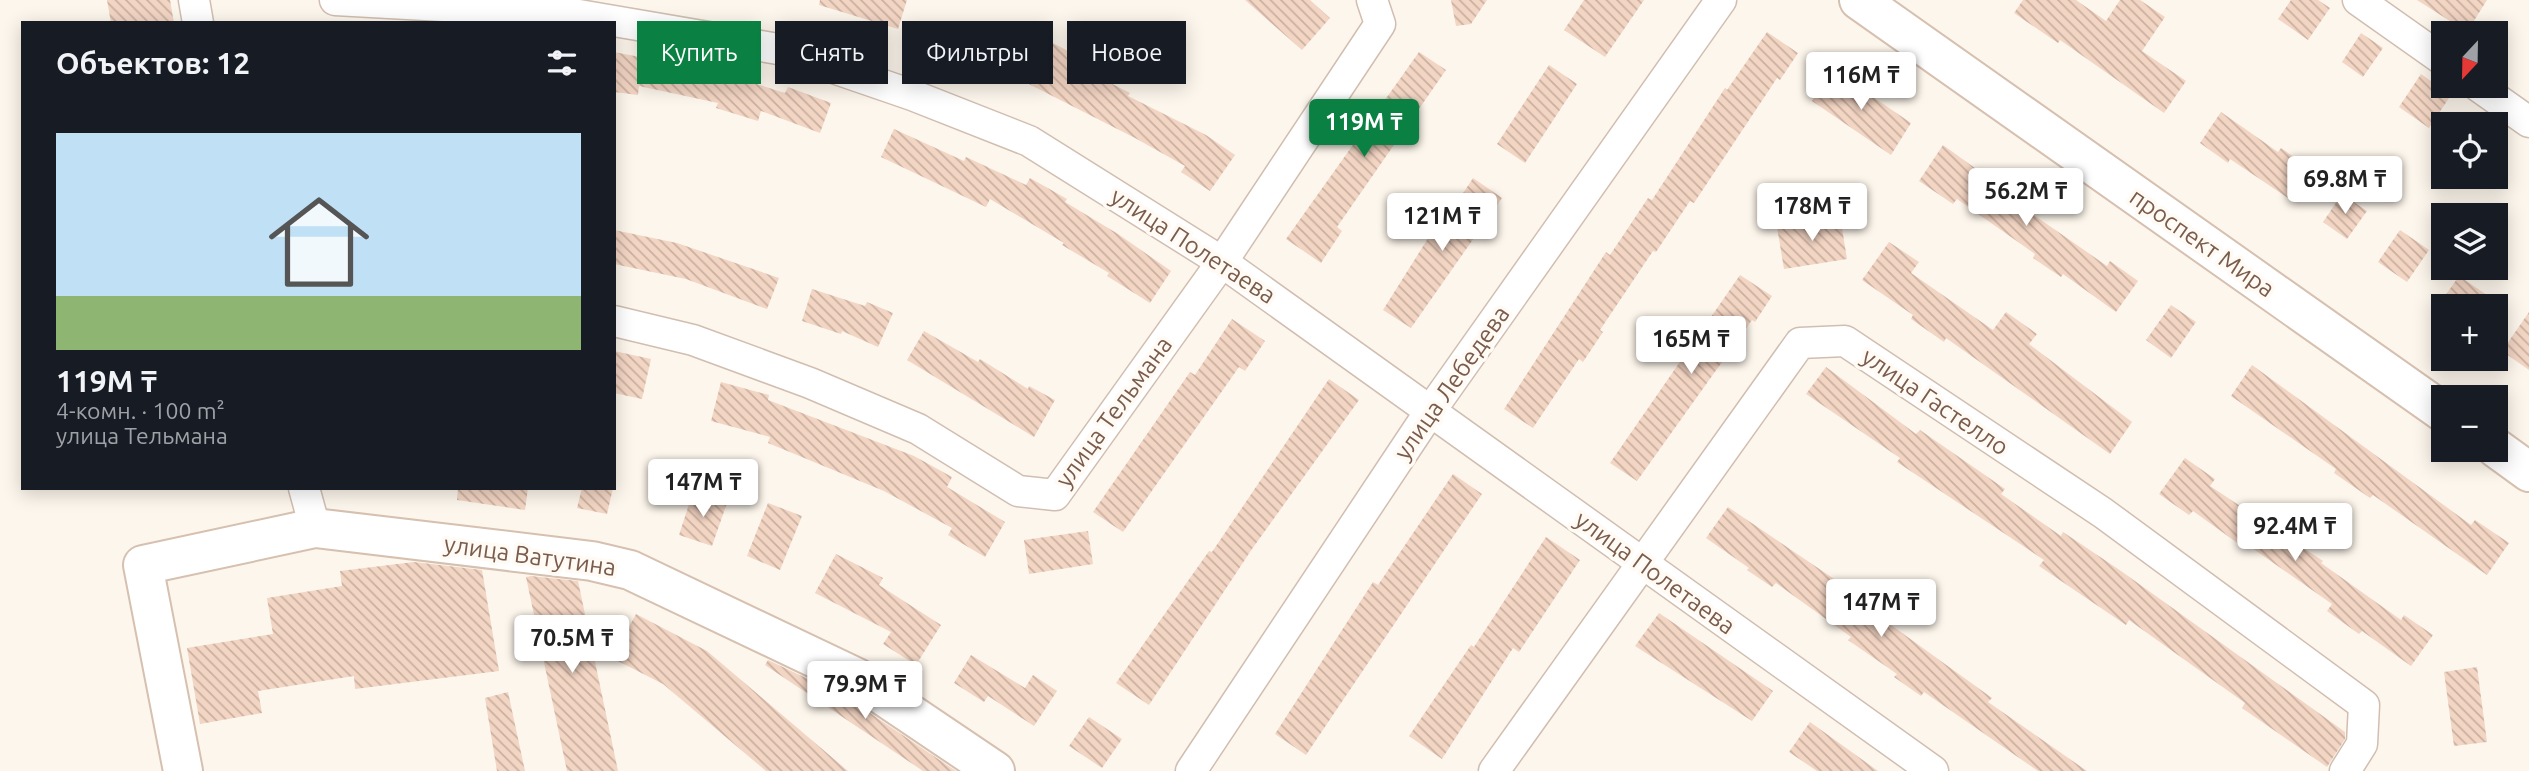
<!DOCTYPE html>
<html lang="ru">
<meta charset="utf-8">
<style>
body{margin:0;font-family:Ubuntu,sans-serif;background:#242831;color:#f1f3f6;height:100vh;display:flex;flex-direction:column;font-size:26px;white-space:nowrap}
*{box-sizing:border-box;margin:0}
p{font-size:23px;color:#9ea1a6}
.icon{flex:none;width:38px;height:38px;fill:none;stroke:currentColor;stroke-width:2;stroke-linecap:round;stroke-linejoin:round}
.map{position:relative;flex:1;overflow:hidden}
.panel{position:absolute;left:21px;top:21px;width:595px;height:469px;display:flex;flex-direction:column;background:#171b24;border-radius:0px;box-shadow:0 4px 18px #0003}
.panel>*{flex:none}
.hud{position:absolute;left:637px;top:21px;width:665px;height:63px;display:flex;gap:14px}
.needle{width:46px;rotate:202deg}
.fabs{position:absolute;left:2431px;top:21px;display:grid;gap:14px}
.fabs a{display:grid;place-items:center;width:77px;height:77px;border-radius:0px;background:#171b24;box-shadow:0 4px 18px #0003;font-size:35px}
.price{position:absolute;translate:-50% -60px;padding:0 16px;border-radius:7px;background:#fff;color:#222;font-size:23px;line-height:46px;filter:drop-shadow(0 2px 4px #0008)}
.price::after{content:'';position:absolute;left:50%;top:42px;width:21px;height:16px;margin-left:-10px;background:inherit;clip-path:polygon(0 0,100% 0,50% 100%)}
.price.active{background:#0b8043;color:#fff}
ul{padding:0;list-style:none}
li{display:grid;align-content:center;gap:14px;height:371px;padding:0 35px}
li+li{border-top:2px solid #363941}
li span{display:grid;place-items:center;height:217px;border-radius:0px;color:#555}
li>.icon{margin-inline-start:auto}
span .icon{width:126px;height:126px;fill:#fffc;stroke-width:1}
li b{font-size:30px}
h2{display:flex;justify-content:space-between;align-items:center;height:84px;padding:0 35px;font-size:30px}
.chip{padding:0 24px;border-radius:0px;background:#171b24;box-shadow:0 4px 18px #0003;font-size:24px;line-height:63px}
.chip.active{background:#0b8043;color:#fff}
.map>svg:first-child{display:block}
.building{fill:url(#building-back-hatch)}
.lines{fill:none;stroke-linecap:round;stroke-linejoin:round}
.street-casing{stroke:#d1beb0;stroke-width:33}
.secondary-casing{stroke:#d6c0b0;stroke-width:42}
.street{stroke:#fff;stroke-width:30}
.secondary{stroke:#fff;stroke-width:38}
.labels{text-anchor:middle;stroke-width:7;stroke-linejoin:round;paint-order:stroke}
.street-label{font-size:24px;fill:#7a5c4d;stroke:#fffaf3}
</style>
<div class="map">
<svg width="2529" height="771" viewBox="0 0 2529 771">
<defs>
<pattern id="building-back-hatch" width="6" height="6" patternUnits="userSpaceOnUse" patternTransform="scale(1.75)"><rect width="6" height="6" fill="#f3d5c3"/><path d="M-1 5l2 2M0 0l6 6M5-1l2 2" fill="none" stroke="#cab0a1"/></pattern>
</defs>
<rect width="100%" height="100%" fill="#fdf6ec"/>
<g class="building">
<path d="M107 0H170L174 23H111Z"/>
<path d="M820 0H907L898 29 819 5Z"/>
<path d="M1245 0H1310L1330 18 1302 50Z"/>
<path d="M1451 0H1487L1471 24 1456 26Z"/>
<path d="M1584 0H1644L1605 57 1564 30Z"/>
<path d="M2023 0H2076L2106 21 2120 0H2140L2165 17 2142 51 2186 81 2164 113 2060 40 2058 43 2014 13Z"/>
<path d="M2291 0H2318L2330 8 2308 40 2278 19Z"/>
<path d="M2417 0H2487L2467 32Z"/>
<path d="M981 24 1045 53 1051 42 1087 61 1083 69 1130 93 1128 96 1206 135 1235 155 1210 191 1181 172 1185 166 1135 138 1003 71 1001 74 965 58Z"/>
<path d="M1767 32 1798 53 1780 80 1777 78 1694 203 1690 201 1656 252 1653 251 1600 330 1603 332 1583 362 1579 359 1533 428 1504 409 1606 252 1610 255 1648 198 1652 200 1725 88 1727 90Z"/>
<path d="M2361 33 2383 48 2363 77 2342 62Z"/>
<path d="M614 52 722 73 785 93 788 87 831 103 820 133 761 111 758 121 716 108 718 103 639 86 638 95 614 92Z"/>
<path d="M1419 52 1446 70 1337 227 1342 231 1321 263 1286 239Z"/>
<path d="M1549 65 1577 84 1525 163 1497 144Z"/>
<path d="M1832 69 1911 123 1891 155 1812 101Z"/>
<path d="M2421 74 2451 95 2429 128 2399 107Z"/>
<path d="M2221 112 2278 152 2281 148 2310 168 2288 198 2230 159 2228 163 2200 143Z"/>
<path d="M894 129 964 161 966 157 1026 185 1030 178 1067 199 1065 202 1118 234 1171 271 1150 303 1107 276 1109 273 1062 245 1064 243 990 199 986 207 881 157Z"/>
<path d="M1943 145 2033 210 2031 213 2107 266 2110 261 2138 281 2116 312 2063 274 2061 277 2033 258 2035 254 1957 199 1953 204 1919 181Z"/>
<path d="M1473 178 1502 198 1411 328 1383 310 1437 224 1441 227Z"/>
<path d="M2342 194 2367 211 2347 239 2323 222Z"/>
<path d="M1840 216 1847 259 1784 269 1777 227Z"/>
<path d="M614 230 677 243 779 278 767 309 686 279 614 264Z"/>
<path d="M2400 230 2429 250 2407 282 2378 262Z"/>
<path d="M1889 242 1919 262 1911 273 1993 330 2006 312 2037 334 2029 344 2132 422 2110 454 1946 338 1944 342 1911 319 1913 315 1862 280Z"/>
<path d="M1740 275 1772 296 1755 322 1752 320 1637 481 1610 463Z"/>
<path d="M2459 276 2503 306H2438Z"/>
<path d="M812 289 865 306 867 302 893 313 878 347 842 331 841 334 802 321Z"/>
<path d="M2171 305 2196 322 2171 358 2146 340Z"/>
<path d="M2529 312V370L2502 351Z"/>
<path d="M1232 319 1265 341 1245 371 1239 367 1123 532 1093 512 1190 372 1195 375Z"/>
<path d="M924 331 978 362 980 359 1028 389 1029 386 1055 400 1034 437 907 360Z"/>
<path d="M614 351 651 359 642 399 614 393Z"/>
<path d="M2252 365 2471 525 2475 520 2509 543 2487 575 2373 495 2370 498 2334 473 2336 469 2231 396Z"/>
<path d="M1826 367 1916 434 1920 430 2005 489 2001 494 2061 536 2063 532 2121 571 2345 732V739L2327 767 2242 708 2245 703 2129 620 2126 625 2039 566 2044 560 1897 462 1900 458 1806 394Z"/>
<path d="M1329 379 1359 400 1252 549 1149 705 1116 683 1209 551 1212 552Z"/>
<path d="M721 382 769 395 768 400 914 456 952 477 947 487 1005 522 985 557 948 535 952 528 884 491 768 443 770 437 711 421Z"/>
<path d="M2185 458 2215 479 2210 486 2323 561 2321 563 2401 620 2404 615 2433 635 2411 666 2362 631 2359 634 2327 611 2332 604 2245 543 2243 547 2193 511 2189 515 2159 494Z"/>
<path d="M1453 474 1482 494 1306 755 1275 734 1373 582 1378 585Z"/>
<path d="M458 488H528L525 510 457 500Z"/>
<path d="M582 488H613L607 514 577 508Z"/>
<path d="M693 492 727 503 712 546 679 535Z"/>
<path d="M768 503 802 516 780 570 747 556Z"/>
<path d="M1728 507 1846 587 1844 591 1992 698 1988 702 2087 771H2038L1924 692 1921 696 1894 677 1897 674 1848 640 1851 637 1776 583 1772 587 1747 570 1749 568 1706 538Z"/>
<path d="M1088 531 1093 564 1029 574 1024 540Z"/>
<path d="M1546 537 1580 560 1519 652 1513 648 1442 759 1409 736 1471 645 1474 647Z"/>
<path d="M836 554 883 578 879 585 941 625 916 665 883 644 891 632 815 593Z"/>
<path d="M414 562 482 570 499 671 355 689 354 676 258 691 262 713 200 724 187 648 273 634 267 598 342 586 340 571Z"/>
<path d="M531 576 578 581 618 771H567L526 577Z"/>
<path d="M1659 613 1773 691 1752 721 1635 646Z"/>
<path d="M636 614 707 651 848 771H766L663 684 612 658Z"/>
<path d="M971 655 1025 688 1033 675 1057 691 1034 726 988 696 984 702 954 683Z"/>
<path d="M768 660 846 697 956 771H923L765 665Z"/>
<path d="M2477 667 2487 742 2454 746 2444 672Z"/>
<path d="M508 692 525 771H497L485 698Z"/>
<path d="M1089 717 1122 739 1102 768 1069 746Z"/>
<path d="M1810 722 1878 771H1817L1789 752Z"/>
</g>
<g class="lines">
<g class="street-casing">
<g id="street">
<path d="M194 0 198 23"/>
<path d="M335 0 567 13 778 49 912 95 1029 141 1222 262 1933 771"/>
<path d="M2358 0 2443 60"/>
<path d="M2478 86 2529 122"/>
<path d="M614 321 693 340 810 383 918 429 1018 491 1055 495 1222 262 1380 24 1372 0"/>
<path d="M304 488 315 528"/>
<path d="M1191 771 1431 410 1721 0"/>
<path d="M1494 771 1800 343 1845 341 2103 513 2364 705 2362 744 2345 771"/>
</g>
</g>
<g class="secondary-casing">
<g id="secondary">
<path d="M1859 0 2443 412"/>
<path d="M2496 448 2529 472"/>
<path d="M183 771 143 565 315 528 592 561 630 570 857 678 995 771"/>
</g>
</g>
<use href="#street" class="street"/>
<use href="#secondary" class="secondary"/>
</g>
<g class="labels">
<g class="street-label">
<text transform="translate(2202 243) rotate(35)" y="8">проспект Мира</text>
<text transform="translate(1193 246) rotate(33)" y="8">улица Полетаева</text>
<text transform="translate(1452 383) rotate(-55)" y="8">улица Лебедева</text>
<text transform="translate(1935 402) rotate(34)" y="8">улица Гастелло</text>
<text transform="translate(1114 412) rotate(-54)" y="8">улица Тельмана</text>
<text transform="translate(530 556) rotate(8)" y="8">улица Ватутина</text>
<text transform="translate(1655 573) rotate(36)" y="8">улица Полетаева</text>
</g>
</g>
</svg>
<div class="fabs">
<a><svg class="needle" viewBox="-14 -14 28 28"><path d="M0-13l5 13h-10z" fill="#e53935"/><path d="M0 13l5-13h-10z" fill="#9ea1a6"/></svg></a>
<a><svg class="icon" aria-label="locate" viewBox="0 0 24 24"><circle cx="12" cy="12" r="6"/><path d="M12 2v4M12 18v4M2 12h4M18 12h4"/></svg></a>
<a><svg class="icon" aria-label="layers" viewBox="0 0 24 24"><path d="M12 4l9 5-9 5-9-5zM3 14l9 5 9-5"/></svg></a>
<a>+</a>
<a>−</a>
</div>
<b class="price" style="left:1861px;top:112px">116M ₸</b>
<b class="price active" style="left:1364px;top:159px">119M ₸</b>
<b class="price" style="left:2345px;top:216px">69.8M ₸</b>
<b class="price" style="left:2026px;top:228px">56.2M ₸</b>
<b class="price" style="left:1812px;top:243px">178M ₸</b>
<b class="price" style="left:1442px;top:253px">121M ₸</b>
<b class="price" style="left:1691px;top:376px">165M ₸</b>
<b class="price" style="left:703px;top:519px">147M ₸</b>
<b class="price" style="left:2295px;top:563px">92.4M ₸</b>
<b class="price" style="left:1881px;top:639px">147M ₸</b>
<b class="price" style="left:572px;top:675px">70.5M ₸</b>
<b class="price" style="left:865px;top:721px">79.9M ₸</b>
<div class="hud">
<a class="chip active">Купить</a>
<a class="chip">Снять</a>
<a class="chip">Фильтры</a>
<a class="chip">Новое</a>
</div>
<section class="panel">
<h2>Объектов: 12<svg class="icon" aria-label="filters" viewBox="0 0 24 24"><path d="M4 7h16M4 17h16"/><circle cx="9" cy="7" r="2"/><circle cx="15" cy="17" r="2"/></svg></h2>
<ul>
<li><span style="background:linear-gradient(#bfe0f5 75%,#8fb573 0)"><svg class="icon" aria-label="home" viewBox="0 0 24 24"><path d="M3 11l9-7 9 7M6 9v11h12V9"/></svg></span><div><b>119M ₸</b><p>4-комн. · 100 m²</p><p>улица Тельмана</p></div></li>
</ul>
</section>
</div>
